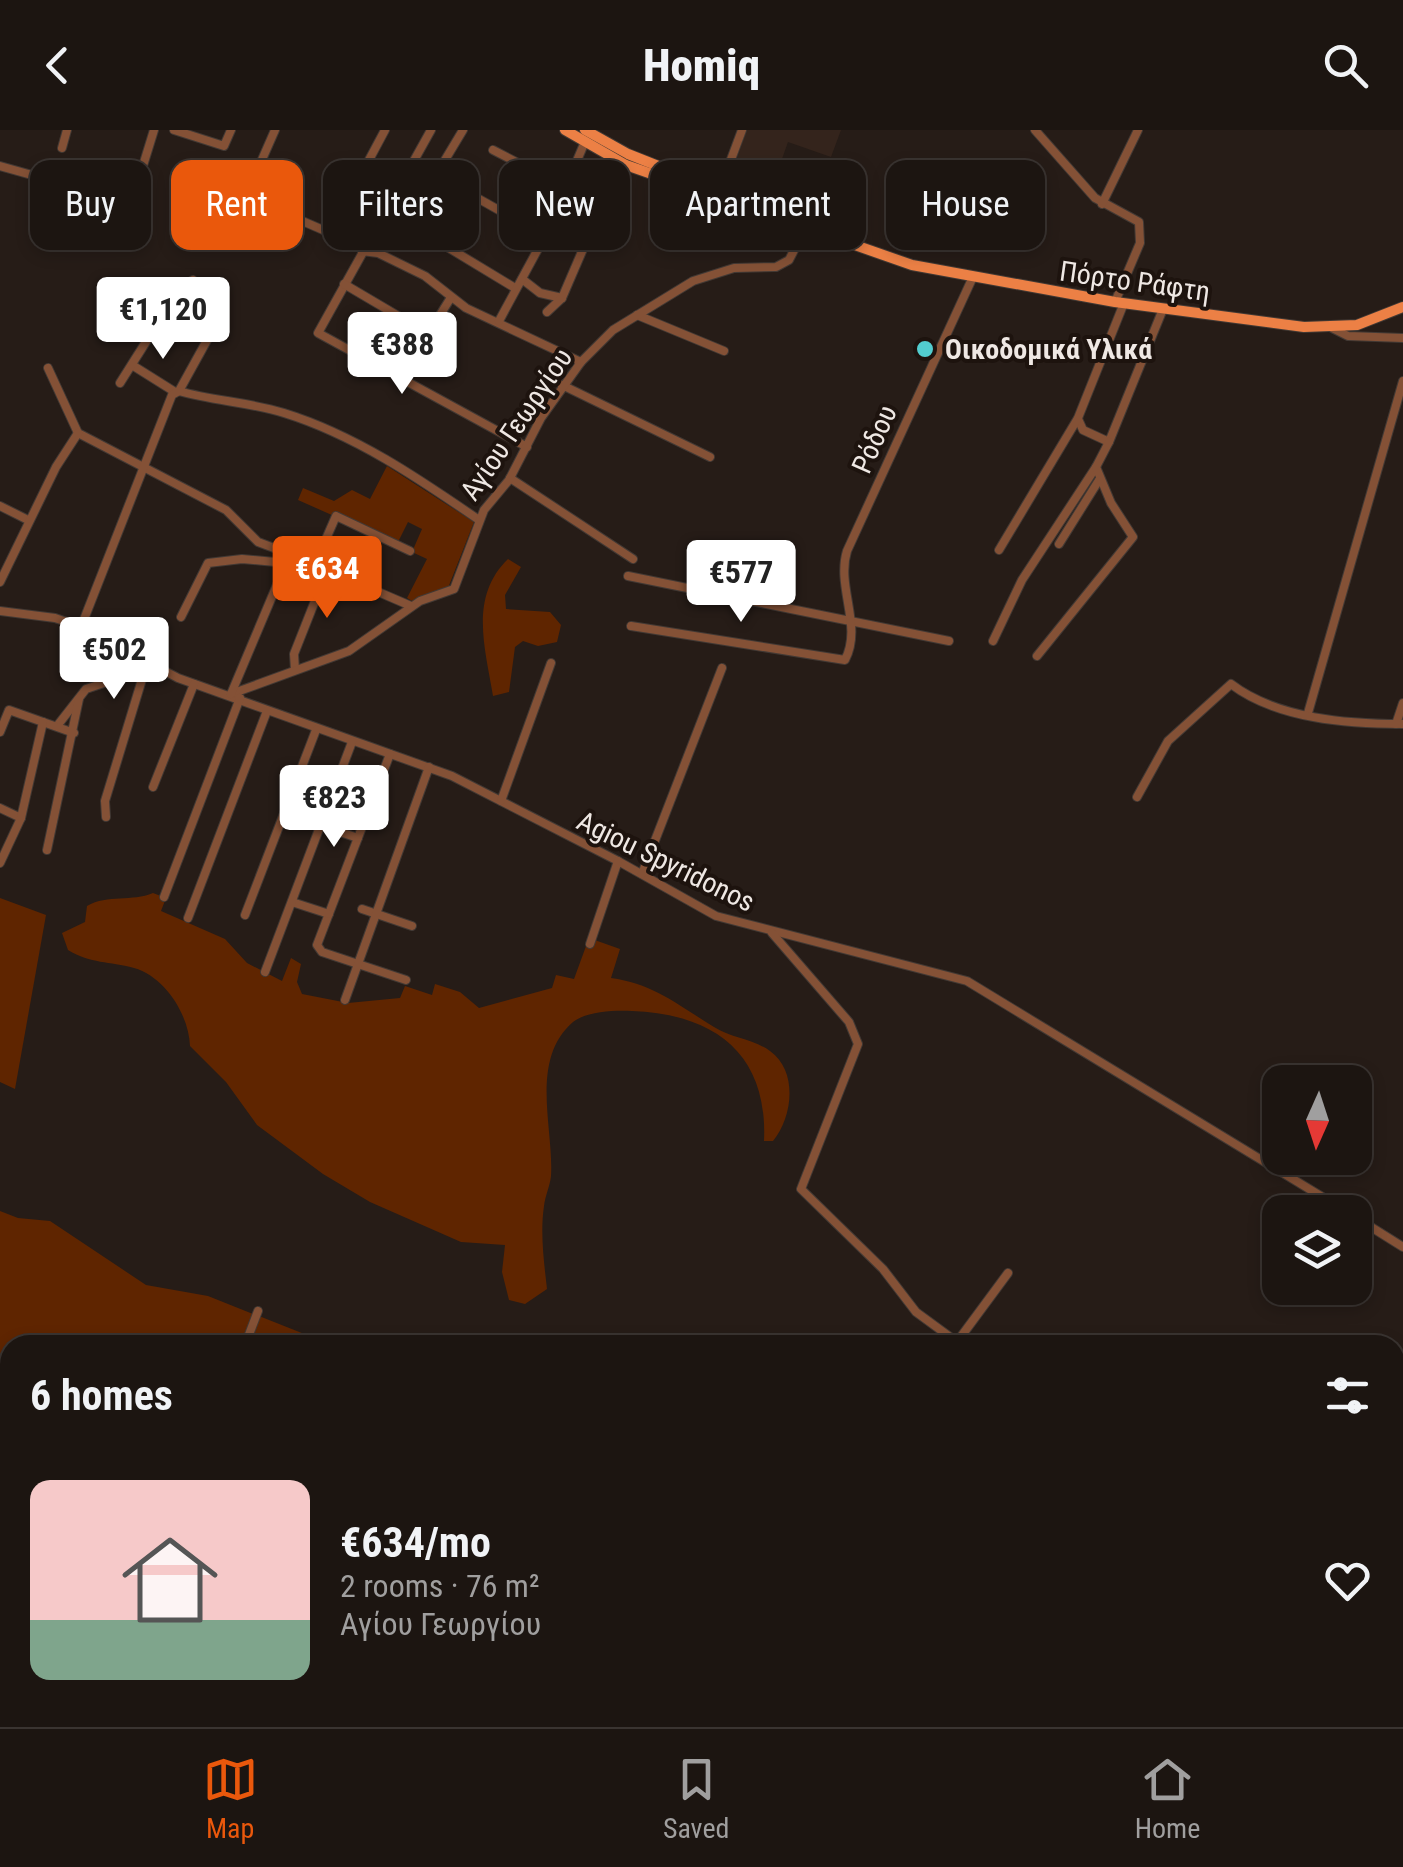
<!DOCTYPE html>
<meta charset="utf-8">
<style>
body{margin:0;font-family:"Roboto Condensed",sans-serif;background:#29221f;color:#f1f3f6;height:100vh;display:flex;flex-direction:column;font-size:38px;white-space:nowrap}
*{box-sizing:border-box;margin:0}
p{font-size:32px;color:#a09f9f}
.icon{flex:none;width:55px;height:55px;fill:none;stroke:currentColor;stroke-width:2;stroke-linecap:round;stroke-linejoin:round}
.map{position:relative;flex:1;overflow:hidden}
.sheet{position:absolute;left:0px;top:1205px;width:1405px;height:392px;display:flex;flex-direction:column;background:#1c1511;border-radius:30px 30px 0 0;box-shadow:0 5px 15px #0003,0 0 0 2px #3a3431}
.sheet>*{flex:none}
.top-card{position:absolute;left:30px;top:30px;width:1345px;height:90px;display:flex;gap:20px}
.needle{width:65px;rotate:183deg}
.fabs{position:absolute;left:1262px;top:935px;display:grid;gap:20px}
.fabs a{display:grid;place-items:center;width:110px;height:110px;border-radius:20px;background:#1c1511;box-shadow:0 5px 15px #0003,0 0 0 2px #3a3431;font-size:50px}
.price{position:absolute;translate:-50% -85px;padding:0 22px;border-radius:10px;background:#fff;color:#222;font-size:32px;line-height:65px;filter:drop-shadow(0 2px 5px #0008)}
.price::after{content:'';position:absolute;left:50%;top:60px;width:30px;height:22px;margin-left:-15px;background:inherit;clip-path:polygon(0 0,100% 0,50% 100%)}
.price.active{background:#ea580c;color:#fff}
ul{padding:0;list-style:none}
li{display:flex;align-items:center;gap:30px;height:250px;padding:0 30px}
li+li{border-top:2px solid #3a3431}
li span{display:grid;place-items:center;flex:none;width:280px;height:200px;border-radius:20px;color:#555}
li>.icon{margin-inline-start:auto}
span .icon{width:120px;height:120px;fill:#fffc;stroke-width:1}
li b{font-size:42px}
h2{display:flex;justify-content:space-between;align-items:center;height:120px;padding:0 30px;font-size:42px}
.pill{padding:0 35px;border-radius:20px;background:#1c1511;box-shadow:0 5px 15px #0003,0 0 0 2px #3a3431;font-size:35px;line-height:90px}
.pill.active{background:#ea580c;color:#fff}
header{display:flex;justify-content:space-between;align-items:center;height:130px;padding:0 30px;background:#1c1511;font-size:45px;font-weight:800}
.menu{display:flex;justify-content:space-around;align-items:center;height:140px;border-top:2px solid #3a3431;background:#1c1511;font-size:28px;color:#a09f9f}
.menu a{display:grid;justify-items:center;gap:5px}
.menu .active{color:#ea580c}
.map>svg:first-child{display:block}
.built{fill:#34241c}
.green{fill:#5f2500}
.lines{fill:none;stroke-linecap:round;stroke-linejoin:round}
.minor-casing{stroke:#423934;stroke-width:10}
.major-casing{stroke:#423934;stroke-width:12}
.minor{stroke:#845136;stroke-width:8}
.major{stroke:#ec8045;stroke-width:10}
.poi-dot{fill:#52cdcf;stroke:#1d130e;stroke-width:4}
.labels{text-anchor:middle;stroke-width:8;stroke-linejoin:round;paint-order:stroke}
.street-label{font-size:28px;fill:#efe8e4;stroke:#1d130e}
.poi-label{font-size:28px;font-weight:bold;fill:#efe8e4;stroke:#1d130e;text-anchor:start}
</style>
<header><svg class="icon" aria-label="back" viewBox="0 0 24 24"><path d="M15 5l-7 7 7 7"/></svg>Homiq<svg class="icon" aria-label="search" viewBox="0 0 24 24"><circle cx="10" cy="10" r="6"/><path d="M15 15l6 6"/></svg></header>
<div class="map">
<svg width="1403" height="1597" viewBox="0 0 1403 1597">
<rect width="100%" height="100%" fill="#261c17"/>
<path class="built" d="M747 0H841L831 27 788 12 768 68 728 53Z"/>
<g class="green">
<path d="M387 336 474 392 448 458 412 471 407 468 427 429 412 422 422 399 408 392 397 414 298 370 303 358 334 371 352 360 370 369Z"/>
<path d="M508 429 521 437 505 465 506 479 550 482 561 495 557 512 538 516 523 511 515 517 509 562 493 566C485 517 469 467 508 429Z"/>
<path d="M153 763 166 768 161 781 225 809 247 833 282 851 291 828 301 834 297 852 302 864 348 873 400 868 405 856 432 865 435 854 460 862 479 878 552 858 556 845 574 849 589 808 620 819 611 848C654 854 678 875 714 897 731 908 754 909 770 921 799 942 792 988 773 1011H764C768 924 715 884 632 881 616 880 587 881 573 892 529 930 554 998 551 1046 550 1056 545 1066 544 1076 540 1103 544 1132 547 1159L525 1174 509 1170 502 1142 505 1115 461 1112 370 1072 323 1044 257 995 226 952 190 916C189 886 166 847 134 838 109 831 91 834 68 820L62 803 85 792 87 776C108 764 132 772 153 763Z"/>
<path d="M0 768 46 785 15 959 0 952Z"/>
<path d="M0 1081 18 1088 50 1091 146 1155 208 1166 253 1184 241 1215 217 1209 213 1215H10V1313L0 1321Z"/>
<path d="M259 1186 332 1215H249Z"/>
<path d="M261 1588H384L399 1597H256Z"/>
</g>
<g class="lines">
<g class="minor-casing">
<g id="minor">
<path d="M174 0 224 16 231 0"/>
<path d="M431 0 318 203 527 317"/>
<path d="M1035 0 1095 68 1139 92 1140 113 1115 172"/>
<path d="M62 18 67 0"/>
<path d="M493 20 564 57"/>
<path d="M0 36 128 72 133 68 154 0"/>
<path d="M438 46 545 106"/>
<path d="M404 50 427 62"/>
<path d="M174 51 197 54 239 82 275 0"/>
<path d="M720 59 742 0"/>
<path d="M247 67 330 103 385 0"/>
<path d="M394 68 413 78 418 75 463 0"/>
<path d="M1102 74 1138 0"/>
<path d="M386 80 515 158"/>
<path d="M362 121 378 123 425 146 466 178 581 232"/>
<path d="M522 149 540 163 562 168"/>
<path d="M344 154 405 190"/>
<path d="M547 182 562 168 620 33"/>
<path d="M637 185 724 221"/>
<path d="M499 191 545 106 584 14"/>
<path d="M1332 198 1348 206 1403 208"/>
<path d="M132 235 175 262"/>
<path d="M48 238 78 303 226 380 258 412 290 424"/>
<path d="M402 246 450 169"/>
<path d="M120 253 180 158 193 150"/>
<path d="M562 255 710 327"/>
<path d="M179 261 216 194"/>
<path d="M1078 289 1083 300 1109 312 1163 179"/>
<path d="M510 348 633 429"/>
<path d="M0 376 28 390"/>
<path d="M1059 414 1099 350"/>
<path d="M999 420 1078 288 1124 173"/>
<path d="M315 434 336 386 410 421"/>
<path d="M628 446 949 511"/>
<path d="M0 452 56 337 78 303"/>
<path d="M0 481 55 488 81 497 178 548 452 646 618 731 716 786 967 851 1347 1082"/>
<path d="M181 487 208 433 242 429 286 433"/>
<path d="M631 496 845 530C863 496 836 457 847 421L972 149"/>
<path d="M81 497 172 265 179 261C213 271 249 272 284 283 355 305 418 348 479 390"/>
<path d="M993 511 1022 450 1096 337"/>
<path d="M1037 526 1133 407 1111 373 1096 337 1109 312"/>
<path d="M295 540 294 524 328 438"/>
<path d="M231 564 349 521 420 471 454 459 484 380 509 350 541 288 581 232 613 200 693 151 734 138 776 137 789 130 806 97"/>
<path d="M231 564 290 424 411 476"/>
<path d="M1308 583 1403 251"/>
<path d="M1396 594 1403 573"/>
<path d="M57 596 86 559 110 551 124 519"/>
<path d="M0 602 9 580 74 603"/>
<path d="M390 624 317 815 322 822 406 850"/>
<path d="M153 657 194 554"/>
<path d="M1137 667 1168 611 1231 554C1277 589 1348 594 1403 594"/>
<path d="M501 671 551 533"/>
<path d="M0 678 21 688"/>
<path d="M106 687 105 671 147 533"/>
<path d="M322 696 358 708"/>
<path d="M47 720 79 569"/>
<path d="M0 733 21 688 43 592"/>
<path d="M642 744 722 538"/>
<path d="M164 767 240 568"/>
<path d="M292 772 329 784"/>
<path d="M362 779 412 796"/>
<path d="M245 785 316 600"/>
<path d="M188 788 267 581"/>
<path d="M772 803 849 892 858 914 801 1059 883 1139 916 1182 961 1215"/>
<path d="M590 814 618 731"/>
<path d="M265 842 352 612"/>
<path d="M345 870 429 637"/>
<path d="M1355 1087 1403 1117"/>
<path d="M957 1212 1008 1143"/>
<path d="M245 1215 258 1181"/>
<path d="M1395 1354 1403 1351"/>
<path d="M1395 1518 1403 1525"/>
<path d="M829 1592 831 1588"/>
<path d="M1145 1594 1154 1597"/>
<path d="M889 1597 909 1588"/>
<path d="M1205 1597 1206 1588"/>
</g>
</g>
<g class="major-casing">
<g id="major">
<path d="M565 0 626 35 912 135 1115 172 1304 197 1357 195 1403 177"/>
<path d="M585 0 628 24 787 87"/>
</g>
</g>
<use href="#minor" class="minor"/>
<use href="#major" class="major"/>
</g>
<circle class="poi-dot" cx="925" cy="219" r="10"/>
<g class="labels">
<g class="street-label">
<text transform="translate(1135 151) rotate(8)" y="10">Πόρτο Ράφτη</text>
<text transform="translate(516 294) rotate(-56)" y="10">Αγίου Γεωργίου</text>
<text transform="translate(874 309) rotate(-66)" y="10">Ρόδου</text>
<text transform="translate(666 731) rotate(26)" y="10">Agiou Spyridonos</text>
</g>
<g class="poi-label">
<text x="945" y="229">Οικοδομικά Υλικά</text>
</g>
</g>
</svg>
<div class="fabs">
<a><svg class="needle" viewBox="-14 -14 28 28"><path d="M0-13l5 13h-10z" fill="#e53935"/><path d="M0 13l5-13h-10z" fill="#a09f9f"/></svg></a>
<a><svg class="icon" aria-label="layers" viewBox="0 0 24 24"><path d="M12 4l9 5-9 5-9-5zM3 14l9 5 9-5"/></svg></a>
</div>
<b class="price" style="left:163px;top:232px">€1,120</b>
<b class="price" style="left:402px;top:267px">€388</b>
<b class="price active" style="left:327px;top:491px">€634</b>
<b class="price" style="left:741px;top:495px">€577</b>
<b class="price" style="left:114px;top:572px">€502</b>
<b class="price" style="left:334px;top:720px">€823</b>
<div class="top-card">
<a class="pill">Buy</a>
<a class="pill active">Rent</a>
<a class="pill">Filters</a>
<a class="pill">New</a>
<a class="pill">Apartment</a>
<a class="pill">House</a>
</div>
<section class="sheet">
<h2>6 homes<svg class="icon" aria-label="filters" viewBox="0 0 24 24"><path d="M4 7h16M4 17h16"/><circle cx="9" cy="7" r="2"/><circle cx="15" cy="17" r="2"/></svg></h2>
<ul>
<li><span style="background:linear-gradient(#f6c9c9 70%,#7fa58c 0)"><svg class="icon" aria-label="home" viewBox="0 0 24 24"><path d="M3 11l9-7 9 7M6 9v11h12V9"/></svg></span><div><b>€634/mo</b><p>2 rooms · 76 m²</p><p>Αγίου Γεωργίου</p></div><svg class="icon" aria-label="heart" viewBox="0 0 24 24"><path d="M12 20l-8-8c-3-5 5-10 8-4 3-6 11-1 8 4z"/></svg></li>
</ul>
</section>
</div>
<nav class="menu">
<a class="active"><svg class="icon" aria-label="map" viewBox="0 0 24 24"><path d="M3 6l6-2 6 2 6-2v14l-6 2-6-2-6 2zM9 4v14M15 6v14"/></svg>Map</a>
<a><svg class="icon" aria-label="saved" viewBox="0 0 24 24"><path d="M7 4h10v16l-5-4-5 4z"/></svg>Saved</a>
<a><svg class="icon" aria-label="home" viewBox="0 0 24 24"><path d="M3 11l9-7 9 7M6 9v11h12V9"/></svg>Home</a>
</nav>
